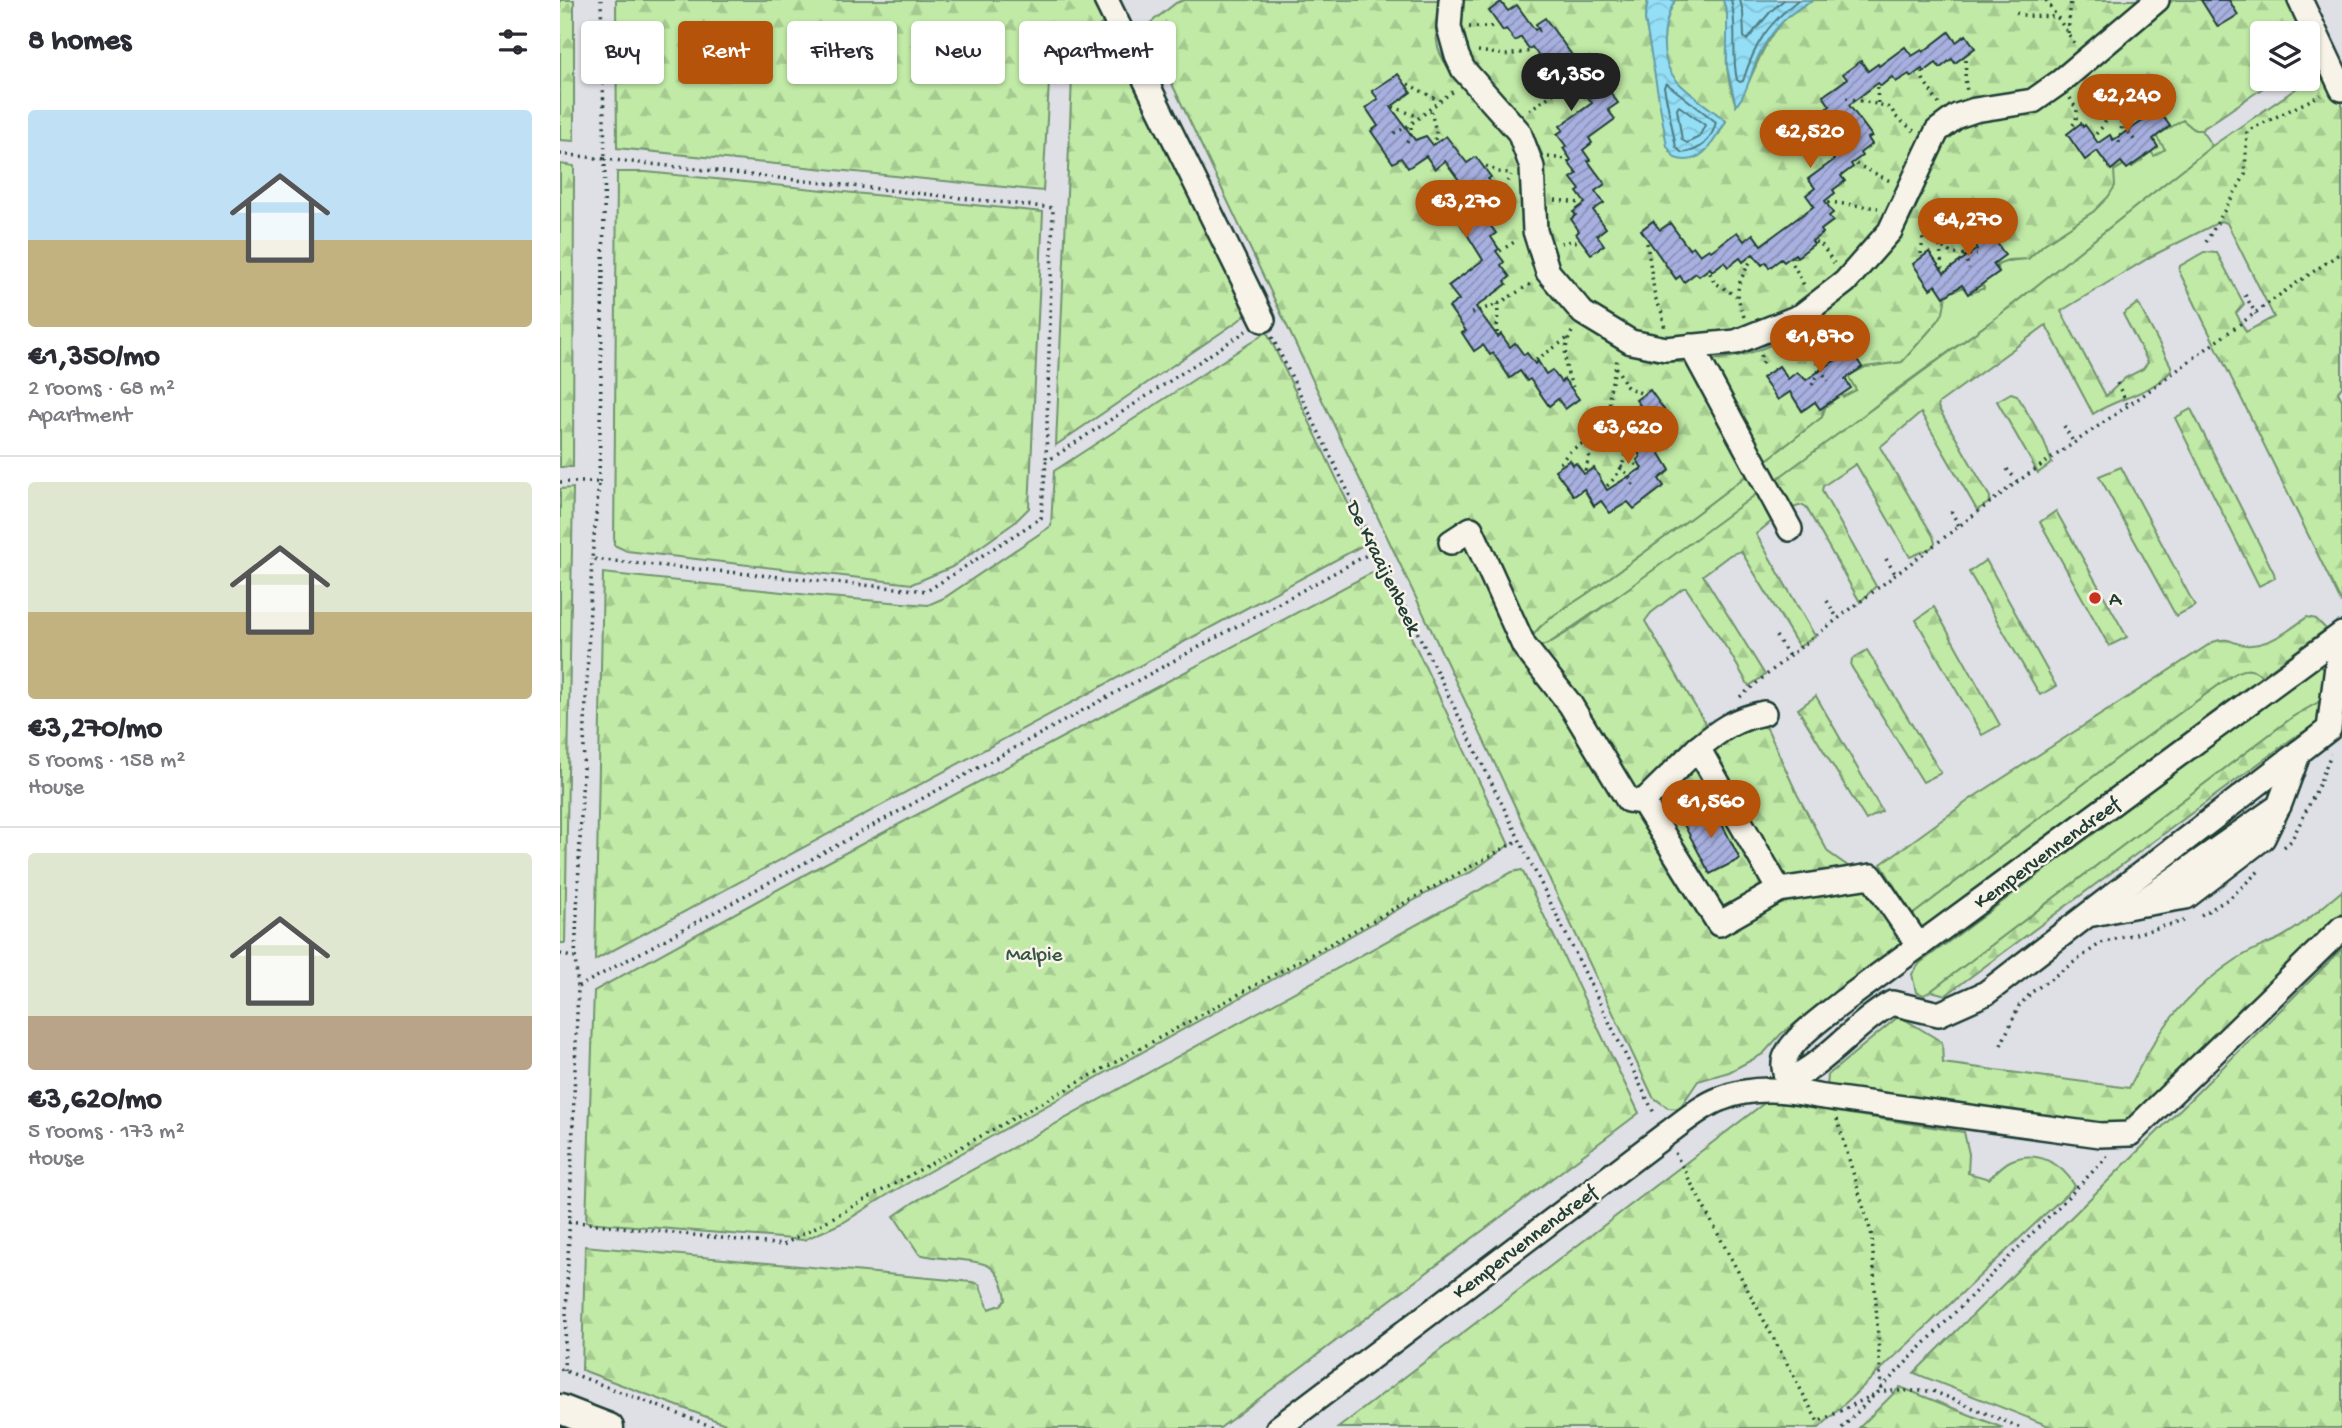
<!DOCTYPE html>
<meta charset="utf-8">
<style>
body{margin:0;font-family:"Gochi Hand",sans-serif;background:#f7f7f7;color:#2b2b33;height:100vh;display:flex;flex-direction:column;font-size:26px;white-space:nowrap}
*{box-sizing:border-box;margin:0}
p{font-size:23px;color:#7c7c81}
.icon{flex:none;width:38px;height:38px;fill:none;stroke:currentColor;stroke-width:2;stroke-linecap:round;stroke-linejoin:round}
.map{position:relative;flex:1;overflow:hidden}
.sheet{display:flex;flex-direction:column;background:#fff;width:560px}
.sheet>*{flex:none}
.hud{position:absolute;left:21px;top:21px;width:665px;height:63px;display:flex;gap:14px}
.controls{position:absolute;left:1690px;top:21px;display:grid;gap:14px}
.controls a{display:grid;place-items:center;width:70px;height:70px;border-radius:7px;background:#fff;box-shadow:0 2px 5px #0004;font-size:35px}
.price{position:absolute;translate:-50% -60px;padding:0 16px;border-radius:24px;background:#b45309;color:#fff;font-size:23px;line-height:46px;filter:drop-shadow(0 2px 4px #0008)}
.price::after{content:'';position:absolute;left:50%;top:42px;width:21px;height:16px;margin-left:-10px;background:inherit;clip-path:polygon(0 0,100% 0,50% 100%)}
.price.selected{background:#222;color:#fff}
ul{padding:0;list-style:none}
li{display:grid;align-content:center;gap:14px;height:371px;padding:0 28px}
li+li{border-top:2px solid #e1e1e2}
li span{display:grid;place-items:center;height:217px;border-radius:7px;color:#555}
li>.icon{margin-inline-start:auto}
span .icon{width:126px;height:126px;fill:#fffc;stroke-width:1}
li b{font-size:30px}
h2{display:flex;justify-content:space-between;align-items:center;height:84px;padding:0 28px;font-size:30px}
.tag{padding:0 24px;border-radius:7px;background:#fff;box-shadow:0 2px 5px #0004;font-size:24px;line-height:63px}
.tag.selected{background:#b45309;color:#fff}
main{display:flex;flex:1;min-height:0}
.map>svg:first-child{display:block}
.green{fill:#c1eaa6;stroke:#70946d;stroke-width:2}
.forest{fill:url(#forest-firs);stroke:#70946d;stroke-width:2}
.water{fill:url(#water-waves);stroke:#659ea8;stroke-width:2}
.lines{fill:none;stroke-linecap:round;stroke-linejoin:round}
.shore{stroke:#4e7d82;stroke-width:2}
.building{fill:url(#building-hatch);stroke:#1f3d34;stroke-width:2}
.minor-casing{stroke:#1f3d34;stroke-width:28}
.major-casing{stroke:#1f3d34;stroke-width:33}
.path{stroke:#1f3d34;stroke-width:3.5;stroke-dasharray:2 5;stroke-linecap:butt}
.minor{stroke:#f7f3e8;stroke-width:23}
.major{stroke:#f7f3e8;stroke-width:28}
.poi-dot{fill:#c8321e;stroke:#f7f3e8;stroke-width:2.5}
.labels{text-anchor:middle;stroke-width:5;stroke-linejoin:round;paint-order:stroke}
.street-label{font-size:21px;fill:#1f3d34;stroke:#f7f3e8}
.poi-label{font-size:21px;fill:#1f3d34;stroke:#f7f3e8;text-anchor:start}
.park-label{font-size:21px;fill:#375745;stroke:#f7f3e8}
</style>
<main>
<section class="sheet">
<h2>8 homes<svg class="icon" aria-label="filters" viewBox="0 0 24 24"><path d="M4 7h16M4 17h16"/><circle cx="9" cy="7" r="2"/><circle cx="15" cy="17" r="2"/></svg></h2>
<ul>
<li><span style="background:linear-gradient(#bfe0f5 60%,#c2b280 0)"><svg class="icon" aria-label="home" viewBox="0 0 24 24"><path d="M3 11l9-7 9 7M6 9v11h12V9"/></svg></span><div><b>€1,350/mo</b><p>2 rooms · 68 m²</p><p>Apartment</p></div></li>
<li><span style="background:linear-gradient(#dfe7d0 60%,#c2b280 0)"><svg class="icon" aria-label="home" viewBox="0 0 24 24"><path d="M3 11l9-7 9 7M6 9v11h12V9"/></svg></span><div><b>€3,270/mo</b><p>5 rooms · 158 m²</p><p>House</p></div></li>
<li><span style="background:linear-gradient(#dfe7d0 75%,#b9a48a 0)"><svg class="icon" aria-label="home" viewBox="0 0 24 24"><path d="M3 11l9-7 9 7M6 9v11h12V9"/></svg></span><div><b>€3,620/mo</b><p>5 rooms · 173 m²</p><p>House</p></div></li>
</ul>
</section>
<div class="map">
<svg width="1782" height="1428" viewBox="0 0 1782 1428">
<defs>
<pattern id="forest-firs" width="22" height="20" patternUnits="userSpaceOnUse" patternTransform="scale(1.75)"><rect width="22" height="20" fill="#c1eaa6"/><path d="M5 1l3.5 6h-7zM16 11l3.5 6h-7z" fill="#a5ca90"/></pattern>
<pattern id="water-waves" width="16" height="10" patternUnits="userSpaceOnUse" patternTransform="scale(1.75)"><rect width="16" height="10" fill="#94def6"/><path d="M0 5q4-4 8 0t8 0" fill="none" stroke="#7fbfd4"/></pattern>
<pattern id="building-hatch" width="6" height="6" patternUnits="userSpaceOnUse" patternTransform="scale(1.75)"><rect width="6" height="6" fill="#a8b0e0"/><path d="M-1 1l2-2M0 6l6-6M5 7l2-2" fill="none" stroke="#8890b6"/></pattern>
</defs>
<rect width="100%" height="100%" fill="#dfdfe6"/>
<filter id="ink" filterUnits="userSpaceOnUse"><feTurbulence type="fractalNoise" baseFrequency=".0143" numOctaves="2"/><feDisplacementMap in="SourceGraphic" scale="14" xChannelSelector="R" yChannelSelector="G"/><feConvolveMatrix kernelMatrix="1 2 1 2 8 2 1 2 1" color-interpolation-filters="sRGB"/></filter>
<g filter="url(#ink)">
<g class="green">
<path d="M1623 120 1635 130H1641L1652 146 1441 314 1329 395 1293 424 1091 573 988 644 977 647 969 643C976 624 1009 606 1025 595 1106 538 1184 478 1262 417L1269 397 1296 390 1288 376 1305 367 1342 362 1378 321 1383 312 1386 294 1409 285 1423 289 1419 278C1438 263 1444 260 1468 259L1484 244 1534 211 1554 171 1569 162 1572 167 1582 160 1579 156 1589 150H1604L1596 136Z"/>
<path d="M1759 666 1772 672 1766 698 1734 716 1371 991 1364 995 1356 992 1352 974 1360 963Z"/>
<path d="M1681 669 1695 670 1702 676 1362 928 1352 915 1560 756Z"/>
</g>
<g class="forest">
<path d="M0 0H14V141L0 140Z"/>
<path d="M56 0H550L556 13 490 64 483 191 57 148Z"/>
<path d="M624 0H879C877 15 874 32 878 47 884 71 916 99 933 118 939 125 949 133 953 142 971 180 958 222 972 261 977 277 990 291 1001 304 1046 352 1087 369 1152 360 1170 358 1191 354 1208 346 1256 323 1297 289 1331 248 1341 236 1352 218 1358 203 1369 180 1372 150 1393 133 1405 122 1421 119 1437 116L1602 7 1614 0H1735L1758 49 1748 56V33H1703V79H1716L1641 130H1635L1623 120 1596 136 1605 149 1594 156 1590 150 1580 156 1582 160 1572 167 1568 162 1554 170 1555 186 1548 197 1534 211 1484 244 1468 259 1448 260 1436 264 1439 271 1419 278 1424 288 1412 293 1408 285 1386 294 1383 313 1378 321 1342 362 1305 367 1288 376 1296 390 1283 397 1280 391 1269 397 1272 403 1263 408 1262 417C1184 478 1106 538 1025 595 1008 607 976 622 969 643L977 647 988 644 1013 629 1441 314 1652 146 1737 88 1759 74 1771 72 1782 95V387L1778 392 1782 400V604L1619 271 1620 266 1644 252 1657 253 1684 304 1676 313 1686 332 1714 317 1667 223 1661 221 1592 256 1501 311 1546 396 1565 378 1583 369 1588 362 1563 314 1578 303 1611 366V371C1591 394 1557 398 1533 414L1486 325 1379 403 1378 407 1430 497V502L1417 510 1361 413 1320 447 1373 536 1375 543 1371 548 1350 557 1296 464 1263 486 1262 491 1316 586 1300 602 1246 507 1243 505C1225 508 1210 523 1196 534L1255 636 1239 647 1181 551 1170 555 1143 575 1205 675 1189 686 1170 653 1126 588H1123L1091 613 1085 621 1145 723C1166 725 1188 721 1207 728L1237 794 1268 852 1302 876 1343 942 1221 1034 1203 1054 1169 1072 1138 1081 1119 1109 1108 1108 1093 1097 585 27 616 3Z"/>
<path d="M900 0H1088L1085 19 1110 151 1159 134 1166 121C1151 109 1132 97 1118 83 1097 61 1102 24 1115 0H1163C1172 21 1165 45 1167 67 1168 80 1172 94 1176 106 1202 64 1202 23 1254 0H1583L1508 66 1466 93 1406 102 1378 114 1360 136 1331 208 1311 245 1224 316 1166 339H1090L1036 313 997 269 985 233 982 154 967 122 908 56 898 17Z"/>
<path d="M559 42 695 307 678 321 496 445 512 78Z"/>
<path d="M0 164 14 166 13 467H0Z"/>
<path d="M57 172H86L483 212 469 508 454 523 392 567 352 584 67 551 54 545Z"/>
<path d="M707 332 807 543 35 960 43 573 268 597 368 605 384 598 491 526 494 471Z"/>
<path d="M1451 393 1457 395 1484 441 1492 463 1478 473 1437 401Z"/>
<path d="M1631 409 1714 573 1715 578 1699 586 1615 418Z"/>
<path d="M1561 467 1635 606 1616 616 1539 476Z"/>
<path d="M13 488 5 943H0V489Z"/>
<path d="M1496 511 1567 637 1549 646 1480 522Z"/>
<path d="M1426 560 1496 686 1480 695 1409 572Z"/>
<path d="M811 573H821L949 845 911 872 887 882 332 1192 284 1222 244 1240 26 1222 34 991 255 869Z"/>
<path d="M1374 607 1440 725 1422 735 1356 620Z"/>
<path d="M1747 617 1756 619 1766 629 1702 676C1691 667 1683 668 1671 676L1560 756 1352 915 1321 864 1412 798 1653 642C1673 635 1673 647 1691 645 1712 644 1731 629 1747 617Z"/>
<path d="M1307 650 1381 773 1363 782 1291 666 1292 659Z"/>
<path d="M1256 696 1322 811 1306 820 1238 709Z"/>
<path d="M1766 698 1764 720 1733 738 1386 995 1371 991 1734 716Z"/>
<path d="M962 870 1079 1113 660 1428H176L22 1370 25 1246 412 1282 419 1284 429 1309 441 1305 446 1300C445 1287 438 1268 424 1264 407 1258 380 1260 359 1254L334 1216 354 1202 952 872Z"/>
<path d="M1782 891V922L1561 1128 1267 1087 1268 1075 1339 1016 1382 1042 1383 1063 1569 1088C1597 1032 1621 997 1674 961 1689 950 1706 945 1722 937 1744 925 1763 906 1782 891Z"/>
<path d="M1782 949V1428H1494L1354 1373Z"/>
<path d="M1207 1101 1404 1132 1409 1154 1408 1173 1429 1179C1435 1173 1442 1165 1450 1161 1476 1149 1502 1163 1515 1186L1259 1428H778Z"/>
<path d="M1340 1387 1443 1428H1299Z"/>
</g>
<g class="water">
<path d="M1088 0H1115C1102 24 1097 61 1119 83 1133 97 1151 109 1166 121 1155 139 1142 168 1115 158L1107 146 1085 19Z"/>
<path d="M1163 0H1254C1230 10 1210 32 1199 55 1190 73 1189 90 1176 106L1167 67V13Z"/>
</g>
<g class="lines">
<g class="shore">
<path d="M1171 0C1178 26 1171 54 1177 80L1180 82 1183 81C1195 43 1207 25 1238 0"/>
<path d="M1180 0 1183 12 1184 37 1187 40 1211 11 1224 0"/>
<path d="M1106 83 1156 122C1152 139 1141 151 1122 153L1116 147 1104 87Z"/>
<path d="M1119 106 1145 125 1139 137 1127 143 1122 140 1117 109Z"/>
</g>
</g>
<g class="building">
<path d="M1641 0H1669L1678 15 1658 27Z"/>
<path d="M941 2 948 11 957 5 975 30 978 28 980 32 976 24 985 18 1020 66 1031 58 1045 76 1041 79 1058 103 1048 110 1055 119 1029 138 1032 143 1023 150 1030 160 1028 161 1045 184 1035 191 1044 203 1033 210 1046 228 1037 235 1044 245 1031 254 1016 234 1019 231 1011 219 1016 215 1013 212 1025 203 1017 192 1020 190 1011 178 1017 174 1008 162 1011 160 1003 148 1006 146 997 134 1003 130 1000 126 1032 103 1010 74 1007 76 1003 71 995 77 972 47 969 49 961 37 955 41 946 29 943 31 929 11Z"/>
<path d="M1389 32 1396 42 1406 35 1415 48 1395 63 1392 59 1380 68 1376 63 1364 72 1362 69 1351 77 1349 74 1336 82 1332 77 1321 86 1318 83 1289 105 1312 136 1308 138 1312 144 1300 153 1302 156 1291 164 1293 167 1281 176 1285 181 1273 190 1275 193 1265 201 1273 213 1269 216 1273 221 1261 230 1263 233 1252 241 1254 244 1237 257 1235 254 1224 262 1221 259 1209 268 1206 262 1202 265 1193 254 1183 262 1180 258 1168 267 1164 262 1152 271 1150 268 1139 276 1136 273 1124 282 1120 276 1116 279 1081 230 1093 221 1100 230 1110 223 1129 249 1133 246 1140 255 1149 249 1151 251 1177 232 1184 241 1193 234 1201 245 1254 206 1246 195 1255 188 1248 179 1274 160 1273 158 1282 151 1275 142 1279 138 1260 112 1270 106 1263 96 1287 79 1283 74 1301 61 1308 71 1318 64 1319 66 1345 47 1352 56 1362 50 1363 52Z"/>
<path d="M838 74 851 92 831 107 855 140 866 136 873 145 886 136 907 163 916 157 931 177 928 179 937 191 931 195 934 199 922 207 930 218 927 221 936 233 931 237 939 249 936 251 944 262 941 265 950 277 945 281 947 284 916 307 938 337 941 334 950 347 955 343 964 355 967 353 975 364 978 361 986 374 992 370 1001 382 1004 379 1019 399 1005 409 998 399 989 406 970 379 967 381 960 371 950 378 933 353 930 355 923 345 914 351 902 333 906 331 889 307 899 300 888 286 923 260 900 223 909 216 901 205 912 198 885 161 875 169 866 156 848 168 841 158 833 163 811 131 818 126 806 108 818 99 812 91Z"/>
<path d="M1591 83 1609 108 1601 114 1610 126 1593 139 1598 147 1567 169 1561 162 1551 170 1537 151 1525 160 1507 134 1521 123 1523 127 1525 125 1538 143 1550 135 1553 140 1589 117 1573 96Z"/>
<path d="M1425 200 1445 229 1433 237 1445 255 1433 264 1439 272 1408 294 1402 285 1384 297 1376 285 1370 289 1353 264 1369 252 1384 273 1417 249 1413 243 1424 235 1408 213Z"/>
<path d="M1283 323 1302 349 1294 355 1302 367 1285 379 1291 388 1260 409 1255 402 1242 411 1230 392 1218 400 1202 378 1219 366 1228 379 1237 372 1246 380 1280 357 1265 336Z"/>
<path d="M1090 390 1110 418 1098 427 1109 445 1099 452 1110 470 1099 479 1104 486 1074 509 1068 502 1050 513 1041 501 1034 506 1024 489 1014 496 995 470 1010 460 1013 465 1016 463 1024 474 1034 468 1047 490 1082 468 1077 460 1080 457 1078 452 1086 447 1078 433 1089 425 1077 407 1080 405 1076 400Z"/>
<path d="M1152 805 1180 859 1150 874 1122 821Z"/>
</g>
<g class="lines">
<g class="minor-casing">
<g id="minor">
<path d="M546 0 703 320"/>
<path d="M891 0 889 27 897 56 903 69 959 132 972 167 975 231 988 272 1023 313 1071 342 1106 349 1176 342 1241 316 1285 282 1330 231 1377 131 1397 116 1415 110 1473 101 1500 82 1597 0"/>
<path d="M1740 0 1782 89"/>
<path d="M1131 346 1230 529"/>
<path d="M891 542 911 529 964 646 1010 704 1068 800 1083 802 1159 924 1219 890 1311 876 1359 946"/>
<path d="M1138 748C1161 729 1175 719 1204 713"/>
<path d="M1083 802 1138 748 1219 890"/>
<path d="M1584 904 1626 897 1703 838 1717 809"/>
<path d="M1533 914 1577 905 1719 806 1739 752"/>
<path d="M1228 1080C1268 1063 1294 1024 1332 1003L1379 1014 1426 993 1769 729 1781 635"/>
<path d="M1227 1090C1229 1078 1221 1069 1225 1058 1233 1037 1268 1014 1285 1000L1782 634"/>
<path d="M718 1428 1105 1135C1122 1123 1141 1106 1160 1099 1192 1086 1225 1089 1257 1096L1540 1135 1570 1134 1782 928"/>
</g>
</g>
<g class="major-casing">
<path id="major" d="M0 1409 49 1428"/>
</g>
<g class="path">
<path d="M1486 0 1515 44"/>
<path d="M1456 13 1467 16 1497 17"/>
<path d="M909 27H930L934 24"/>
<path d="M1508 33 1511 0"/>
<path d="M918 51 947 55 971 51"/>
<path d="M1406 60 1405 78 1407 92"/>
<path d="M1362 72 1363 79 1379 104"/>
<path d="M1540 77 1551 108 1575 141"/>
<path d="M848 84 878 100"/>
<path d="M1317 87 1318 105"/>
<path d="M1000 89 1008 77"/>
<path d="M1546 90 1564 108 1584 115"/>
<path d="M1554 97 1577 90"/>
<path d="M1286 98 1326 106 1332 110 1335 116 1354 131"/>
<path d="M1510 98 1517 110 1516 121 1511 127"/>
<path d="M833 107 857 116"/>
<path d="M969 110 1000 89 1019 92 1027 98 1035 97"/>
<path d="M871 111 877 136 873 142"/>
<path d="M834 133C857 124 873 103 896 90"/>
<path d="M1536 134 1544 125 1550 110"/>
<path d="M847 142 851 134V125"/>
<path d="M1559 143 1562 125"/>
<path d="M0 154 45 159 41 0"/>
<path d="M988 157 1007 159"/>
<path d="M1296 164 1332 182"/>
<path d="M926 166 938 172 950 173"/>
<path d="M995 200 1020 203"/>
<path d="M1268 202 1318 208"/>
<path d="M926 207 935 204 951 175"/>
<path d="M1390 210 1417 230"/>
<path d="M1363 212 1377 233 1380 246 1393 254 1417 255"/>
<path d="M1255 242 1261 244 1274 263"/>
<path d="M1646 242 1685 175 1687 131 1761 95"/>
<path d="M1001 243 1012 241 1019 243"/>
<path d="M1087 243 1095 297 1102 313 1105 329"/>
<path d="M1380 246 1382 269"/>
<path d="M940 251 956 241"/>
<path d="M1361 254 1366 216H1376L1397 206 1416 204"/>
<path d="M1405 255 1409 269"/>
<path d="M1234 257 1233 264 1245 287"/>
<path d="M1150 273 1154 282 1176 296"/>
<path d="M1685 295 1696 314"/>
<path d="M912 313 938 304 972 283"/>
<path d="M1184 317C1173 286 1178 286 1192 258"/>
<path d="M1012 332C1002 349 1004 369 1013 387"/>
<path d="M937 333 938 304"/>
<path d="M712 337 1095 1115"/>
<path d="M1246 337 1250 344 1252 355 1268 381"/>
<path d="M1250 344 1277 356"/>
<path d="M1201 355 1203 366"/>
<path d="M976 360 1008 338"/>
<path d="M1056 367 1067 387 1081 393"/>
<path d="M1557 383 1568 406"/>
<path d="M1252 385 1260 368"/>
<path d="M1057 421 1080 420"/>
<path d="M1504 426 1514 443"/>
<path d="M1065 440 1082 446"/>
<path d="M1066 453 1084 474"/>
<path d="M1000 463 1011 450 1034 437"/>
<path d="M1061 466 1072 481 1073 486"/>
<path d="M1447 469 1457 481"/>
<path d="M1025 471 1036 436 1050 410"/>
<path d="M0 482H39L32 559 367 591 481 518 486 462 686 331"/>
<path d="M39 482 45 159 493 208 486 462"/>
<path d="M1047 486C1068 466 1070 446 1057 421 1054 416 1050 412 1050 406 1047 389 1056 374 1057 357"/>
<path d="M1391 511 1399 526"/>
<path d="M1326 559 1336 575"/>
<path d="M1267 601 1278 619"/>
<path d="M1216 636 1229 656"/>
<path d="M1180 697 1229 656 1457 482 1582 396 1725 291 1782 252"/>
<path d="M1724 847 1731 841 1758 787 1771 754"/>
<path d="M1641 915 1670 898 1701 869"/>
<path d="M0 954 15 958 18 987 4 1371"/>
<path d="M15 958 32 559"/>
<path d="M18 987 816 550"/>
<path d="M1441 1045 1459 1006 1472 992 1541 943 1624 921"/>
<path d="M1277 1119 1312 1236 1321 1389"/>
<path d="M1115 1153 1258 1422 1321 1391H1373L1461 1428"/>
<path d="M8 1221 223 1245 959 840"/>
<path d="M0 1369 156 1428"/>
<path d="M1282 1428 1549 1155"/>
</g>
<use href="#minor" class="minor"/>
<use href="#major" class="major"/>
</g>
</g>
<circle class="poi-dot" cx="1535" cy="598" r="7"/>
<g class="labels">
<g class="street-label">
<text transform="translate(825 567) rotate(64)" y="7">De Kraaijenbeek</text>
<text transform="translate(1486 852) rotate(-36)" y="7">Kempervennendreef</text>
<text transform="translate(964 1241) rotate(-37)" y="7">Kempervennendreef</text>
</g>
<g class="poi-label">
<text x="1549" y="605">A</text>
</g>
<g class="park-label">
<text x="474" y="960">Malpie</text>
</g>
</g>
</svg>
<div class="controls">
<a><svg class="icon" aria-label="layers" viewBox="0 0 24 24"><path d="M12 4l9 5-9 5-9-5zM3 14l9 5 9-5"/></svg></a>
</div>
<b class="price selected" style="left:1011px;top:113px">€1,350</b>
<b class="price" style="left:1567px;top:134px">€2,240</b>
<b class="price" style="left:1250px;top:170px">€2,520</b>
<b class="price" style="left:906px;top:240px">€3,270</b>
<b class="price" style="left:1408px;top:258px">€4,270</b>
<b class="price" style="left:1260px;top:375px">€1,870</b>
<b class="price" style="left:1068px;top:466px">€3,620</b>
<b class="price" style="left:1151px;top:840px">€1,560</b>
<div class="hud">
<a class="tag">Buy</a>
<a class="tag selected">Rent</a>
<a class="tag">Filters</a>
<a class="tag">New</a>
<a class="tag">Apartment</a>
</div>
</div>
</main>
